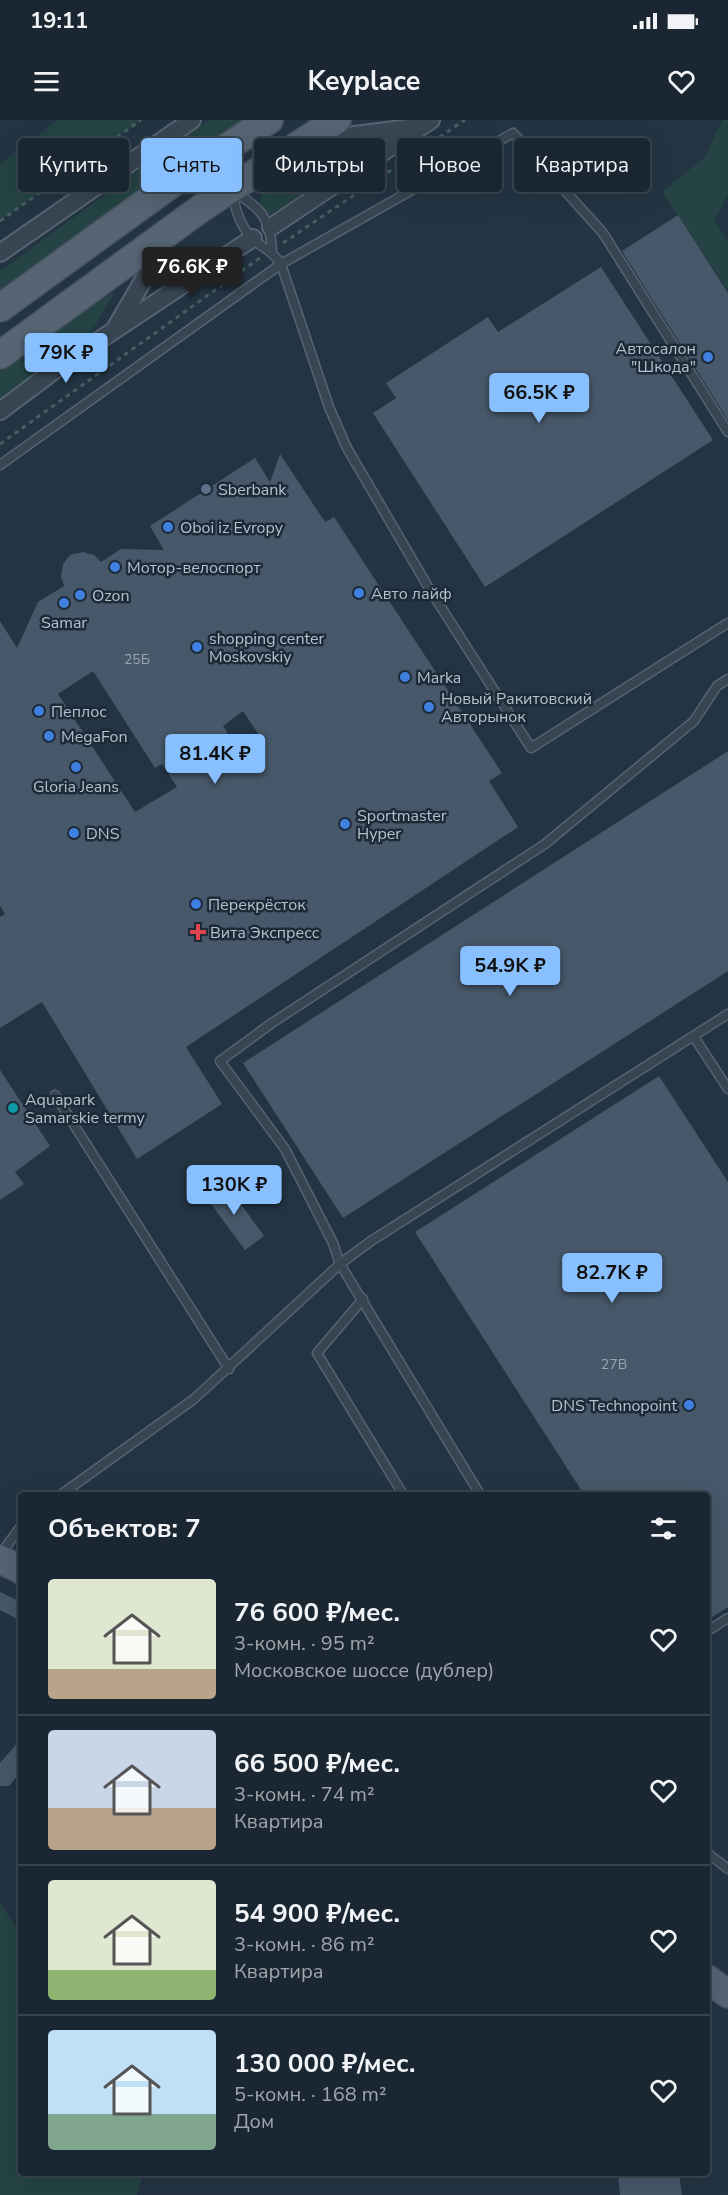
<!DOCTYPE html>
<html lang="ru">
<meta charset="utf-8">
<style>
body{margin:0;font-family:"Nunito Sans",sans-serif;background:#232f3a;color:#f1f3f6;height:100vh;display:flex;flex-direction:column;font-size:22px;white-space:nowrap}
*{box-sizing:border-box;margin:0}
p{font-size:20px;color:#9fa5ac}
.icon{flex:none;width:33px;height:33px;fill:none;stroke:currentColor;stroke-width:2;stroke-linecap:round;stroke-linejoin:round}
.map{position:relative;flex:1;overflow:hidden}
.side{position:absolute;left:18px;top:1372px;width:692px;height:684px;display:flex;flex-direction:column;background:#1a2732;border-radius:6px;box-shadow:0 6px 24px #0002,0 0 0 2px #38444d}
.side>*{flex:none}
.hud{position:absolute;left:18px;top:18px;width:693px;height:54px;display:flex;gap:12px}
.price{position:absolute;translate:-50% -51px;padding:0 14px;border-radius:6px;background:#88c0ff;color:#111;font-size:20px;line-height:39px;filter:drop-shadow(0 2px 3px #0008)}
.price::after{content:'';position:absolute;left:50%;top:36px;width:18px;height:14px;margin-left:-9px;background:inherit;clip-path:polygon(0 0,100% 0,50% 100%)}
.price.selected{background:#222;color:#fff}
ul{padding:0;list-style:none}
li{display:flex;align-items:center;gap:18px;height:150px;padding:0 30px}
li+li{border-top:2px solid #38444d}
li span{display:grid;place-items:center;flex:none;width:168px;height:120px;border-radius:6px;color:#555}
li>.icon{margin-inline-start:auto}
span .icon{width:72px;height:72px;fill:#fffc;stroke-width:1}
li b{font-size:26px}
h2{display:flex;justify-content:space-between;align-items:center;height:72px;padding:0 30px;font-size:26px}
.tag{padding:0 21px;border-radius:6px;background:#1a2732;box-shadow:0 6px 24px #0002,0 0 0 2px #38444d;font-size:21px;line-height:54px}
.tag.selected{background:#88c0ff;color:#111}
.status{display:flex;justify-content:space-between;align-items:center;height:42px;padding:0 30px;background:#1a2732;direction:ltr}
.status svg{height:16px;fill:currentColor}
header{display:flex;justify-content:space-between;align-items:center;height:78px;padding:0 30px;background:#1a2732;font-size:27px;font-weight:700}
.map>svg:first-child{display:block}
.green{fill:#254344}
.building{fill:#47586a;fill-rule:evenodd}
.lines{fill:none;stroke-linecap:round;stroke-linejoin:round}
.lane-casing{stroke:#566370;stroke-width:11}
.street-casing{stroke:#566370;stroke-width:20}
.primary-casing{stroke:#45515f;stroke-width:30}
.path{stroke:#446061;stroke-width:3;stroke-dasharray:4.5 4.5;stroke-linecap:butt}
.lane{stroke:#384553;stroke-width:8}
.street{stroke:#384553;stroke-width:16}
.primary{stroke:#566473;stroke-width:27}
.shop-dot{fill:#3f7fe0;stroke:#1d2a38;stroke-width:2}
.service-dot{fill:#5c6f8a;stroke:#1d2a38;stroke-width:2}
.health-dot{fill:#e0444e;stroke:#1d2a38;stroke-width:2}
.culture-dot{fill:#0f9aa8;stroke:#1d2a38;stroke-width:2}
.labels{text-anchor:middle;stroke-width:5;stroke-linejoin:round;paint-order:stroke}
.number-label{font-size:14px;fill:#9aa6b4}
.poi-label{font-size:16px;fill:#b5c0cd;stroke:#1d2a38;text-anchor:start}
</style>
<div class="status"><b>19:11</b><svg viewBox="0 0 49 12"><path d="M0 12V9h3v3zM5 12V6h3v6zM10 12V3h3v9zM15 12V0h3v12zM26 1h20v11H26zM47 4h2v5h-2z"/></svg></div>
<header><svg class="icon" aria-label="menu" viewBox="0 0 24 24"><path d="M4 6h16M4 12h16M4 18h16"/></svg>Keyplace<svg class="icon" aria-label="heart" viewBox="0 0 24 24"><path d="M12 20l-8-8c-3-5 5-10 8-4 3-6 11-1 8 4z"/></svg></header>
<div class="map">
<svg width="728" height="2075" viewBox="0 0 728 2075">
<rect width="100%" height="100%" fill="#233443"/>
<g class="green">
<path d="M58 0H141L0 101V44Z"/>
<path d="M210 0H246L171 49 159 33Z"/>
<path d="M722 0H728V75L714 100 728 120V170L662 72 705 37Z"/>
<path d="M377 26 267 96 260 82 262 74 317 37Z"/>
<path d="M147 44 157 55 0 174V151Z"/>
<path d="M115 172 89 216 0 280V251L74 195Z"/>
<path d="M0 1783 21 1814V2054H143L137 2075H0Z"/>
</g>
<g class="building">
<path d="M678 95 728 173V300L622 131Z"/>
<path d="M601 147 713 320 485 467 373 293 396 278 386 263 488 197 498 212Z"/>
<path d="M280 334 325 402 334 397 502 653 489 661 518 707 186 927 222 984 137 1039 42 882 0 908V797L5 794 0 786V501L17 528 38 482 64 466 61 456 63 444 70 435 83 432 94 435 101 442 121 429 164 430 150 406 255 338 270 362ZM93 551 155 648 162 644 177 667 135 692 58 574ZM243 591 259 615 237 628 223 606Z"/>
<path d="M728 631V851L343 1098 243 943Z"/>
<path d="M0 950 50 1026 15 1052 24 1064 0 1080Z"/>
<path d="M659 956 728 1062V1487L706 1501V1376H585L415 1112Z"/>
<path d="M224 1061 264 1116 245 1130 205 1076Z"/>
<path d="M0 1472 21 1482V1501L0 1490Z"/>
<path d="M21 1619V1652L9 1666H0V1643Z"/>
<path d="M618 2054H679L682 2075H620Z"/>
</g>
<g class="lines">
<g class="lane-casing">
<g id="lane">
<path d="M234 72C261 88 270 98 272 130"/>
<path d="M232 74C236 90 240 106 252 118 263 129 271 129 281 144L329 287 347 328 430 470 531 628 728 503"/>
<path d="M0 345 281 144 513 13 603 113 728 312"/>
<path d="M694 917 728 969"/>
<path d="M55 975 229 1249"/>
<path d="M363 1179 317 1233 404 1376"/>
<path d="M59 1376 194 1279 340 1144 371 1121 728 894"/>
<path d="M481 1376 340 1144 333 1123 285 1029 220 941 272 903 545 724 694 601 717 566 728 559"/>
<path d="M0 1435 21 1406"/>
<path d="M706 1512 728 1498"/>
<path d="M706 1732 728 1749"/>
</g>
</g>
<g class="street-casing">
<g id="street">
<path d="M315 20 417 7"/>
<path d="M271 107 431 0"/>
<path d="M0 133 192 0"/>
<path d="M116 207 168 118"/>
<path d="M0 291 59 247 253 118"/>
</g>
</g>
<g class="primary-casing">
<g id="primary">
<path d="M0 188 178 59 269 0"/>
<path d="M0 235 200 89 337 0"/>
<path d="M0 1439 21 1450"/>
<path d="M706 1858 728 1874"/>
</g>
</g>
<g class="path">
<path d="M0 101 141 0"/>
<path d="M283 123 465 0"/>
<path d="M0 324 260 138"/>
</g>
<use href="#lane" class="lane"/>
<use href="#street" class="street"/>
<use href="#primary" class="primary"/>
</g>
<g class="shop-dot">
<circle cx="708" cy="237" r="6"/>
<circle cx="168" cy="407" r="6"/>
<circle cx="115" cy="447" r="6"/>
<circle cx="359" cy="473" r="6"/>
<circle cx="80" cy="475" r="6"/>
<circle cx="64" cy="483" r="6"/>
<circle cx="197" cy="527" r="6"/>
<circle cx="405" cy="557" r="6"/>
<circle cx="429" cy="587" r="6"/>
<circle cx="39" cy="591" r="6"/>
<circle cx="49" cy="616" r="6"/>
<circle cx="76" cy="647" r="6"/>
<circle cx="345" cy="704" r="6"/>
<circle cx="74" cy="713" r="6"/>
<circle cx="196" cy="784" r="6"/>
<circle cx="689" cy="1285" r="6"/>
</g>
<circle class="service-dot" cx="206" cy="369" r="6"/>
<path class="health-dot" d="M195 803h6v6h6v6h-6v6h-6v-6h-6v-6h6z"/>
<circle class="culture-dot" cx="13" cy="988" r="6"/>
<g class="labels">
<g class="number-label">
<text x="137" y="544">25Б</text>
<text x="614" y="1249">27В</text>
</g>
<g class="poi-label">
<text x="696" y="234" text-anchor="end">Автосалон<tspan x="696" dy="18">"Шкода"</tspan></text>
<text x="218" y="375">Sberbank</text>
<text x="180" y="413">Oboi iz Evropy</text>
<text x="127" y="453">Мотор-велоспорт</text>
<text x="371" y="479">Авто лайф</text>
<text x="92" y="481">Ozon</text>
<text x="64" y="508" text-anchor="middle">Samar</text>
<text x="209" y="524">shopping center<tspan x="209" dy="18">Moskovskiy</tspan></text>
<text x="417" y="563">Marka</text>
<text x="441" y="584">Новый Ракитовский<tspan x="441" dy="18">Авторынок</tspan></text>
<text x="51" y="597">Пеплос</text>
<text x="61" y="622">MegaFon</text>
<text x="76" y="672" text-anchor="middle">Gloria Jeans</text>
<text x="357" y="701">Sportmaster<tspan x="357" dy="18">Hyper</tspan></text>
<text x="86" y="719">DNS</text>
<text x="208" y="790">Перекрёсток</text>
<text x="210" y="818">Вита Экспресс</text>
<text x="25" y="985">Aquapark<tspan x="25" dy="18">Samarskie termy</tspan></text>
<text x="677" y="1291" text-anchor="end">DNS Technopoint</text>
</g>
</g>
</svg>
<b class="price selected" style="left:192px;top:178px">76.6K ₽</b>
<b class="price" style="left:66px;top:264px">79K ₽</b>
<b class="price" style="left:539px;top:304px">66.5K ₽</b>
<b class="price" style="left:215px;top:665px">81.4K ₽</b>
<b class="price" style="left:510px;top:877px">54.9K ₽</b>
<b class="price" style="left:234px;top:1096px">130K ₽</b>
<b class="price" style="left:612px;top:1184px">82.7K ₽</b>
<div class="hud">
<a class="tag">Купить</a>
<a class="tag selected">Снять</a>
<a class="tag">Фильтры</a>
<a class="tag">Новое</a>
<a class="tag">Квартира</a>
</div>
<section class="side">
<h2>Объектов: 7<svg class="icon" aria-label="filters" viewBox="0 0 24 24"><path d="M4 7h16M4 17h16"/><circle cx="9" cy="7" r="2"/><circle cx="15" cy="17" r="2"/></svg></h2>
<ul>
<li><span style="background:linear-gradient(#dfe7d0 75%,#b9a48a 0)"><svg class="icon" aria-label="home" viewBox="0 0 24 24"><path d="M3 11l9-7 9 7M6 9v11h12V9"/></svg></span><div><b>76 600 ₽/мес.</b><p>3-комн. · 95 m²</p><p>Московское шоссе (дублер)</p></div><svg class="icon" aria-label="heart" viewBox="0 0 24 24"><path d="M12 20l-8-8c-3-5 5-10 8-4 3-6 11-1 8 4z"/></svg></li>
<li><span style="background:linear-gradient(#c9d6e8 65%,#b9a48a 0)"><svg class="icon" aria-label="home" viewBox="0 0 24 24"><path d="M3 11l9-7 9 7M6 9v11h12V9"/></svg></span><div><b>66 500 ₽/мес.</b><p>3-комн. · 74 m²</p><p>Квартира</p></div><svg class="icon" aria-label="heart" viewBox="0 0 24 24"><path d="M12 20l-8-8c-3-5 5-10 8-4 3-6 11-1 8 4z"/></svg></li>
<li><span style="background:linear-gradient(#dfe7d0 75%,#8fb573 0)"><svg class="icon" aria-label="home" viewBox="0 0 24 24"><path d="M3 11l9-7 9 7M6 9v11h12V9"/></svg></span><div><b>54 900 ₽/мес.</b><p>3-комн. · 86 m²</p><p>Квартира</p></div><svg class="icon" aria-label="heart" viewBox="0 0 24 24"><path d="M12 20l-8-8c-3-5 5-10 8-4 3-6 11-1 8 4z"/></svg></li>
<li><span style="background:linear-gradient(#bfe0f5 70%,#7fa58c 0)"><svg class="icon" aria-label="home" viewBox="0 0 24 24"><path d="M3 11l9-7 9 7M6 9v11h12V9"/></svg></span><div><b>130 000 ₽/мес.</b><p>5-комн. · 168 m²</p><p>Дом</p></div><svg class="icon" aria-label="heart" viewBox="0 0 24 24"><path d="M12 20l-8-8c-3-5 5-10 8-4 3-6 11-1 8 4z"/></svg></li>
</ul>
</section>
</div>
